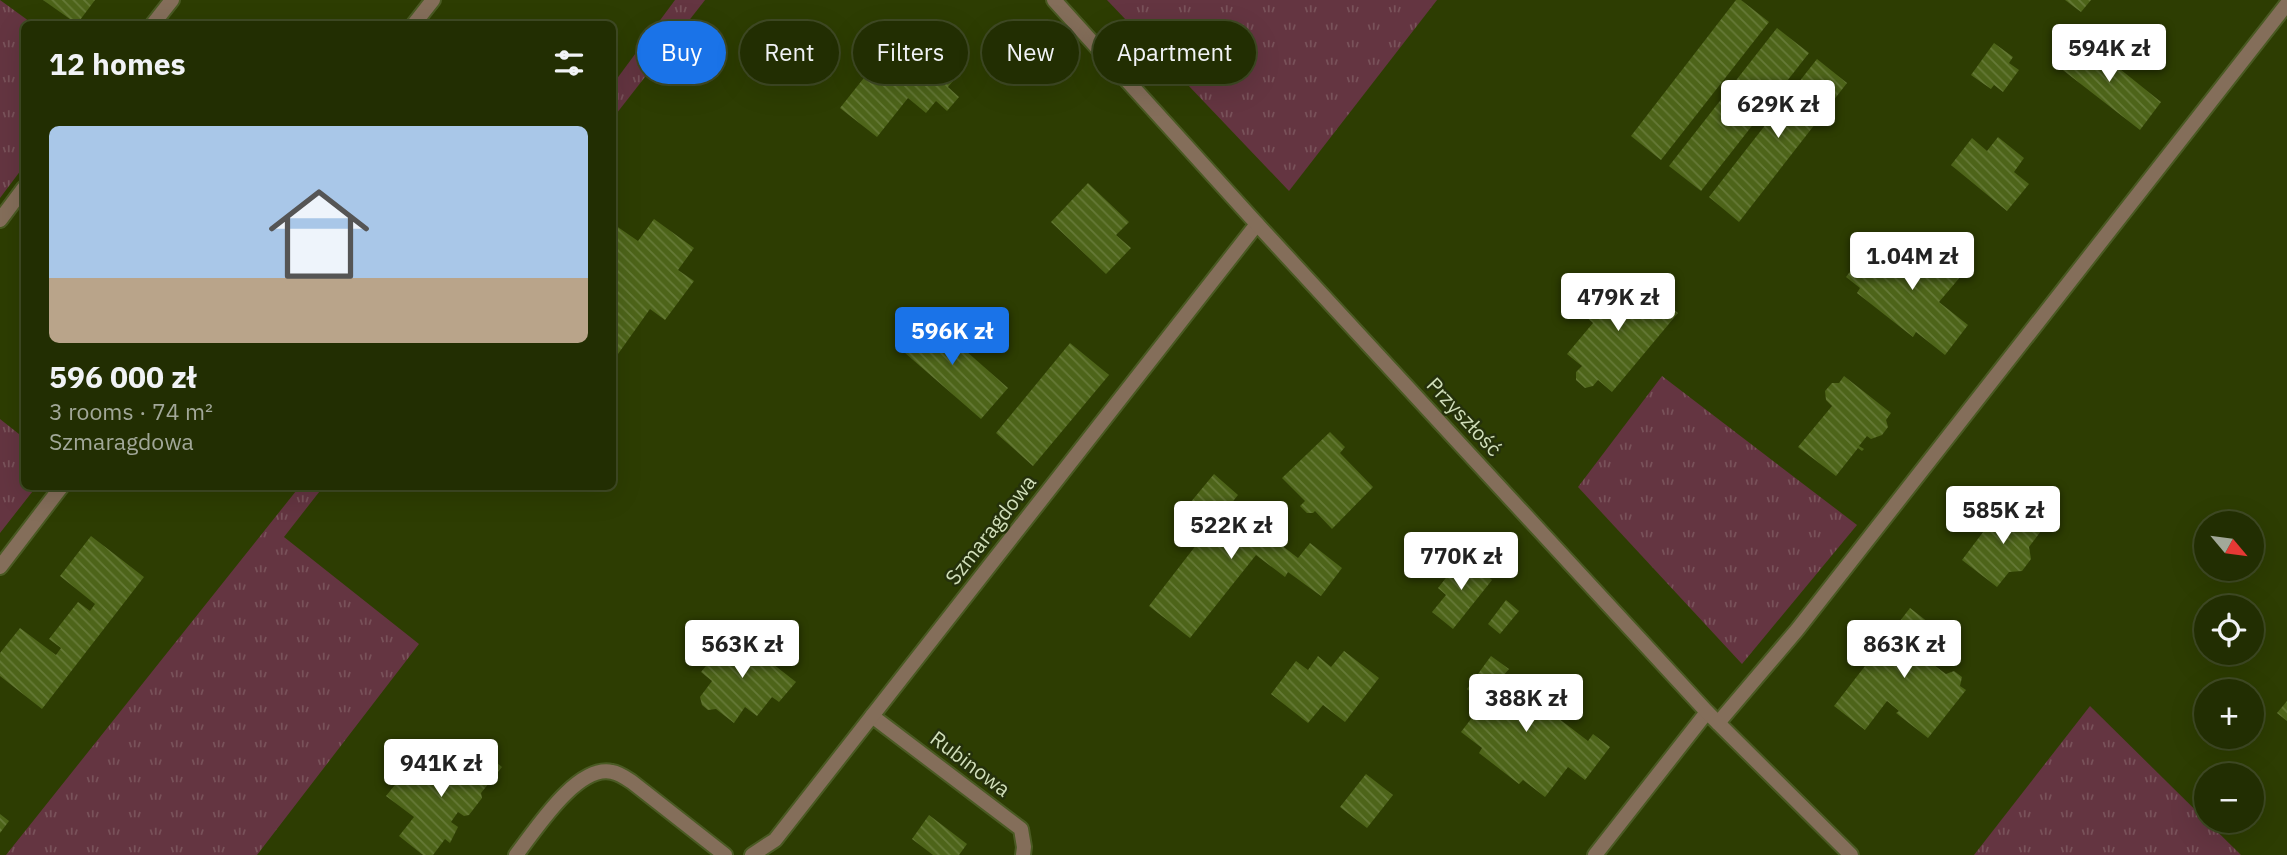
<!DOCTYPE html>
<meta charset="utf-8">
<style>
body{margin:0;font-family:"IBM Plex Sans",sans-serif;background:#2a360c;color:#f1f3f6;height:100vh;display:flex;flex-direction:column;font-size:26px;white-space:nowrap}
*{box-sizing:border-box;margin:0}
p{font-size:23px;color:#a2a899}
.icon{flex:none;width:38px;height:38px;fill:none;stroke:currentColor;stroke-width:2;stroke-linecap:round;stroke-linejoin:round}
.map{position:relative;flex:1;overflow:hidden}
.side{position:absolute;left:21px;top:21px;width:595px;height:469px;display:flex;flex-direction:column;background:#222e02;border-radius:10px;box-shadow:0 7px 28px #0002,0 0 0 2px #3f4a24}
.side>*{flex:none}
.hud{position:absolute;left:637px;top:21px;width:665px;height:63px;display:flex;gap:14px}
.needle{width:46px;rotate:119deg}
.controls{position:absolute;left:2194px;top:511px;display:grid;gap:14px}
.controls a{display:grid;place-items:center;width:70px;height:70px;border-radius:50%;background:#222e02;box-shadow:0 7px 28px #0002,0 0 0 2px #3f4a24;font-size:35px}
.price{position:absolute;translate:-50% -60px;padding:0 16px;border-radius:7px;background:#fff;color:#222;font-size:23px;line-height:46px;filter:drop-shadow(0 2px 4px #0008)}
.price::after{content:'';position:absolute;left:50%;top:42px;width:21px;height:16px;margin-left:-10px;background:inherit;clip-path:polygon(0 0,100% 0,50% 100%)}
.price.active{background:#1a73e8;color:#fff}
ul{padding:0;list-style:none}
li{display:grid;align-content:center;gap:14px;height:371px;padding:0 28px}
li span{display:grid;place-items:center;height:217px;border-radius:10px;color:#555}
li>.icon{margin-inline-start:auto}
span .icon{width:126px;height:126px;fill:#fffc;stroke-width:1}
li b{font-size:30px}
h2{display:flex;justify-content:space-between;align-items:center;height:84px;padding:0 28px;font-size:30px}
.tag{padding:0 24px;border-radius:32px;background:#222e02;box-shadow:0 7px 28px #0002,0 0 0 2px #3f4a24;font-size:24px;line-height:63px}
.tag.active{background:#1a73e8;color:#fff}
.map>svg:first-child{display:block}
.grass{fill:url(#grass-tufts)}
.building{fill:url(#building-back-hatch)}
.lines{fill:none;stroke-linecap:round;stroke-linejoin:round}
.service-casing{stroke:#4a5a23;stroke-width:18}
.minor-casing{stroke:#4a5a23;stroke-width:18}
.tertiary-casing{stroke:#4a5a23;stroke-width:18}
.service{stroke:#846e5a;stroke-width:14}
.minor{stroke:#846e5a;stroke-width:14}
.tertiary{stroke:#846e5a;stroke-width:14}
.labels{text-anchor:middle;stroke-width:5;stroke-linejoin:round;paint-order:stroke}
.street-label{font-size:21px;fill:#d0deb9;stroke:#25310b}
</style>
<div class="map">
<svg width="2287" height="855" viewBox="0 0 2287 855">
<defs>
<pattern id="grass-tufts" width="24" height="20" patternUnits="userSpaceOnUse" patternTransform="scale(1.75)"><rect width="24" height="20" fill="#643541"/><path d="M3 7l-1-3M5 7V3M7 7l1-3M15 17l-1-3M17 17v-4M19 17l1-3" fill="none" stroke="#79525a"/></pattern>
<pattern id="building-back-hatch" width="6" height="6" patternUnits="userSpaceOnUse" patternTransform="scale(1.75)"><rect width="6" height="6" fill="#4d6419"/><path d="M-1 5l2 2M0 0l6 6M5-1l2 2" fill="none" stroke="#667a38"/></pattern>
</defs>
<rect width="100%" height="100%" fill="#2d3d02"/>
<g class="grass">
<path d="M0 0 33 24H24V166L0 198Z"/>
<path d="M675 0H705L613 118V84Z"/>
<path d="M1107 0H1437L1289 191Z"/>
<path d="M1662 376 1857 525 1742 664 1578 487Z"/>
<path d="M0 419 24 438V486L36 487 0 533Z"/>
<path d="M300 486 323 487 284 537 419 644 257 855H6Z"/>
<path d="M2090 706 2241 855H1974Z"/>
</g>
<g class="building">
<path d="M43 0H95L77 24Z"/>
<path d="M1736 0H1741L1769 22 1661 160 1631 136Z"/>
<path d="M2065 0H2091L2081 12Z"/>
<path d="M1777 28 1809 53 1701 191 1669 166Z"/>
<path d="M926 30 967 64 948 87 959 97 947 111 936 101 926 113 908 98 877 137 840 108 871 69 885 79Z"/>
<path d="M2074 40 2102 61 2105 57 2161 102 2140 130 2055 64Z"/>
<path d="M1994 43 2013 57 2009 63 2019 70 2003 92 1994 85 1991 89 1971 75Z"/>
<path d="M1817 59 1847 83 1739 222 1709 197Z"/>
<path d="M1998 137 2024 158 2014 172 2029 184 2007 211 1951 165 1972 138 1987 151Z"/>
<path d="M1088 183 1129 222 1116 235 1131 248 1106 274 1051 222Z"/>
<path d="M654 219 694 248 678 270 694 281 665 320 650 309 618 354 612 350V223L638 241Z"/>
<path d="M1913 238 1926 248 1934 247 1943 254 1944 262 1961 276 1939 302 1968 325 1945 355 1916 332 1913 337 1857 293 1860 288 1846 277 1869 246 1891 264Z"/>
<path d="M1638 280 1678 313 1612 392 1598 380 1593 386 1585 388 1576 380V372L1582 366 1567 354 1593 323 1582 313 1580 301 1592 287H1605L1621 300Z"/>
<path d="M924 314 1008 388 981 419 897 346Z"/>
<path d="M1070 343 1109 375 1033 466 996 433Z"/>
<path d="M1844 376 1891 413 1886 420 1888 427 1882 435 1871 439 1867 436 1859 446 1864 449 1862 451 1858 448 1836 476 1798 447 1832 406 1826 400 1825 391 1832 383H1839Z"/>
<path d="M1330 432 1345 447 1340 453 1373 487 1332 529 1315 511 1313 513H1307L1300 506 1305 501 1282 478Z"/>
<path d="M1214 474 1238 495 1230 505 1298 558 1310 543 1342 568 1321 596 1288 572 1285 577 1256 555 1190 638 1149 606 1214 522 1190 503Z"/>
<path d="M2005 503 2041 531 2029 547 2031 559 2022 571 2009 572 1997 587 1962 560Z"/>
<path d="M91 536 144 577 42 709 0 676V653L20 628 56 655 61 648 49 639 78 602 90 611 95 604 60 576Z"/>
<path d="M1463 556 1492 580 1453 629 1432 612 1446 595 1438 588Z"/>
<path d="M1506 600 1519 611 1500 634 1488 624Z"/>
<path d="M1910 608 1942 633 1923 657 1946 674 1954 671 1962 677 1960 686 1966 690 1928 738 1896 713 1899 711 1887 701 1865 730 1834 706Z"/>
<path d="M733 633 796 682 779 702 772 697 757 716 745 707 734 723 716 709 708 710 702 705 700 697 712 681 701 672Z"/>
<path d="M1344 651 1379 678 1345 722 1323 705 1308 723 1271 694 1296 661 1308 670 1318 656 1331 667Z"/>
<path d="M1491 656 1509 669 1503 676 1588 741 1593 734 1610 747 1585 780 1568 767 1545 797 1523 780 1519 784 1479 753 1482 748 1461 732 1484 702 1467 689Z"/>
<path d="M2287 701V721L2277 713Z"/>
<path d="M475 745 502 767 481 793 482 798 469 815 464 816 458 812 451 822 458 827 450 843 445 839 433 855H423L399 836 414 817 386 796 415 760 445 784Z"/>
<path d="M1366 774 1393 795 1367 828 1340 807Z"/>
<path d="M0 814 9 821 0 833Z"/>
<path d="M929 815 967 844 959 855H933L912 839Z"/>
</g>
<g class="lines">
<g class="service-casing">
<g id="service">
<path d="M153 24 172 0"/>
<path d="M414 24 433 0"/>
<path d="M0 220 24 188"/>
<path d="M0 567 62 486"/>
<path d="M872 716 1021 829 1024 847 1023 855"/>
<path d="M1718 723 1797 630 2287 4"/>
<path d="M1595 855 1707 712"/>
</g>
</g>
<g class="minor-casing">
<g id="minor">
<path d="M516 855C535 831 577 764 612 772 619 773 626 778 632 782L725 855"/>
<path d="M752 855 775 840 1257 224"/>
</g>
</g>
<g class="tertiary-casing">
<path id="tertiary" d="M1054 0 1257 224 1707 712 1851 855"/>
</g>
<use href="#service" class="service"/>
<use href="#minor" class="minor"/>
<use href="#tertiary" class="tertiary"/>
</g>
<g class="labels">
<g class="street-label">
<text transform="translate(1464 417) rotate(47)" y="7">Przyszłość</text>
<text transform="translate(991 530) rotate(-52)" y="7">Szmaragdowa</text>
<text transform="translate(970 764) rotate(37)" y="7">Rubinowa</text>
</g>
</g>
</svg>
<div class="controls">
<a><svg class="needle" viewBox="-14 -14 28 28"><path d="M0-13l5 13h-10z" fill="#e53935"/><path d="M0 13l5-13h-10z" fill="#a2a899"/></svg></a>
<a><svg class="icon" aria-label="locate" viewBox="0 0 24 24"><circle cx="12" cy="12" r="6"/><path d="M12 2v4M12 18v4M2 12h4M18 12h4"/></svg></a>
<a>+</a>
<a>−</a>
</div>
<b class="price" style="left:2109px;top:84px">594K zł</b>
<b class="price" style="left:1778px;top:140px">629K zł</b>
<b class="price" style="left:1912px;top:292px">1.04M zł</b>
<b class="price" style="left:1618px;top:333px">479K zł</b>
<b class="price active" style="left:952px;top:367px">596K zł</b>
<b class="price" style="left:2003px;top:546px">585K zł</b>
<b class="price" style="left:1231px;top:561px">522K zł</b>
<b class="price" style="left:1461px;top:592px">770K zł</b>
<b class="price" style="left:742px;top:680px">563K zł</b>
<b class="price" style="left:1904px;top:680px">863K zł</b>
<b class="price" style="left:1526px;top:734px">388K zł</b>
<b class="price" style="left:441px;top:799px">941K zł</b>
<div class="hud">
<a class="tag active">Buy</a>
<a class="tag">Rent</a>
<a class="tag">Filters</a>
<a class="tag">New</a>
<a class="tag">Apartment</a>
</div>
<section class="side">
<h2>12 homes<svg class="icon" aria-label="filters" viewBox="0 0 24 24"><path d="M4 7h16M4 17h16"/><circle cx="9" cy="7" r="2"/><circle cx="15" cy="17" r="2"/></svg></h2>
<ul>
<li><span style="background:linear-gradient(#a9c7e8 70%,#b9a48a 0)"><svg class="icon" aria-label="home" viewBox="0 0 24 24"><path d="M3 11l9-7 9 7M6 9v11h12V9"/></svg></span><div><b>596 000 zł</b><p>3 rooms · 74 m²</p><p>Szmaragdowa</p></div></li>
</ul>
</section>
</div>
